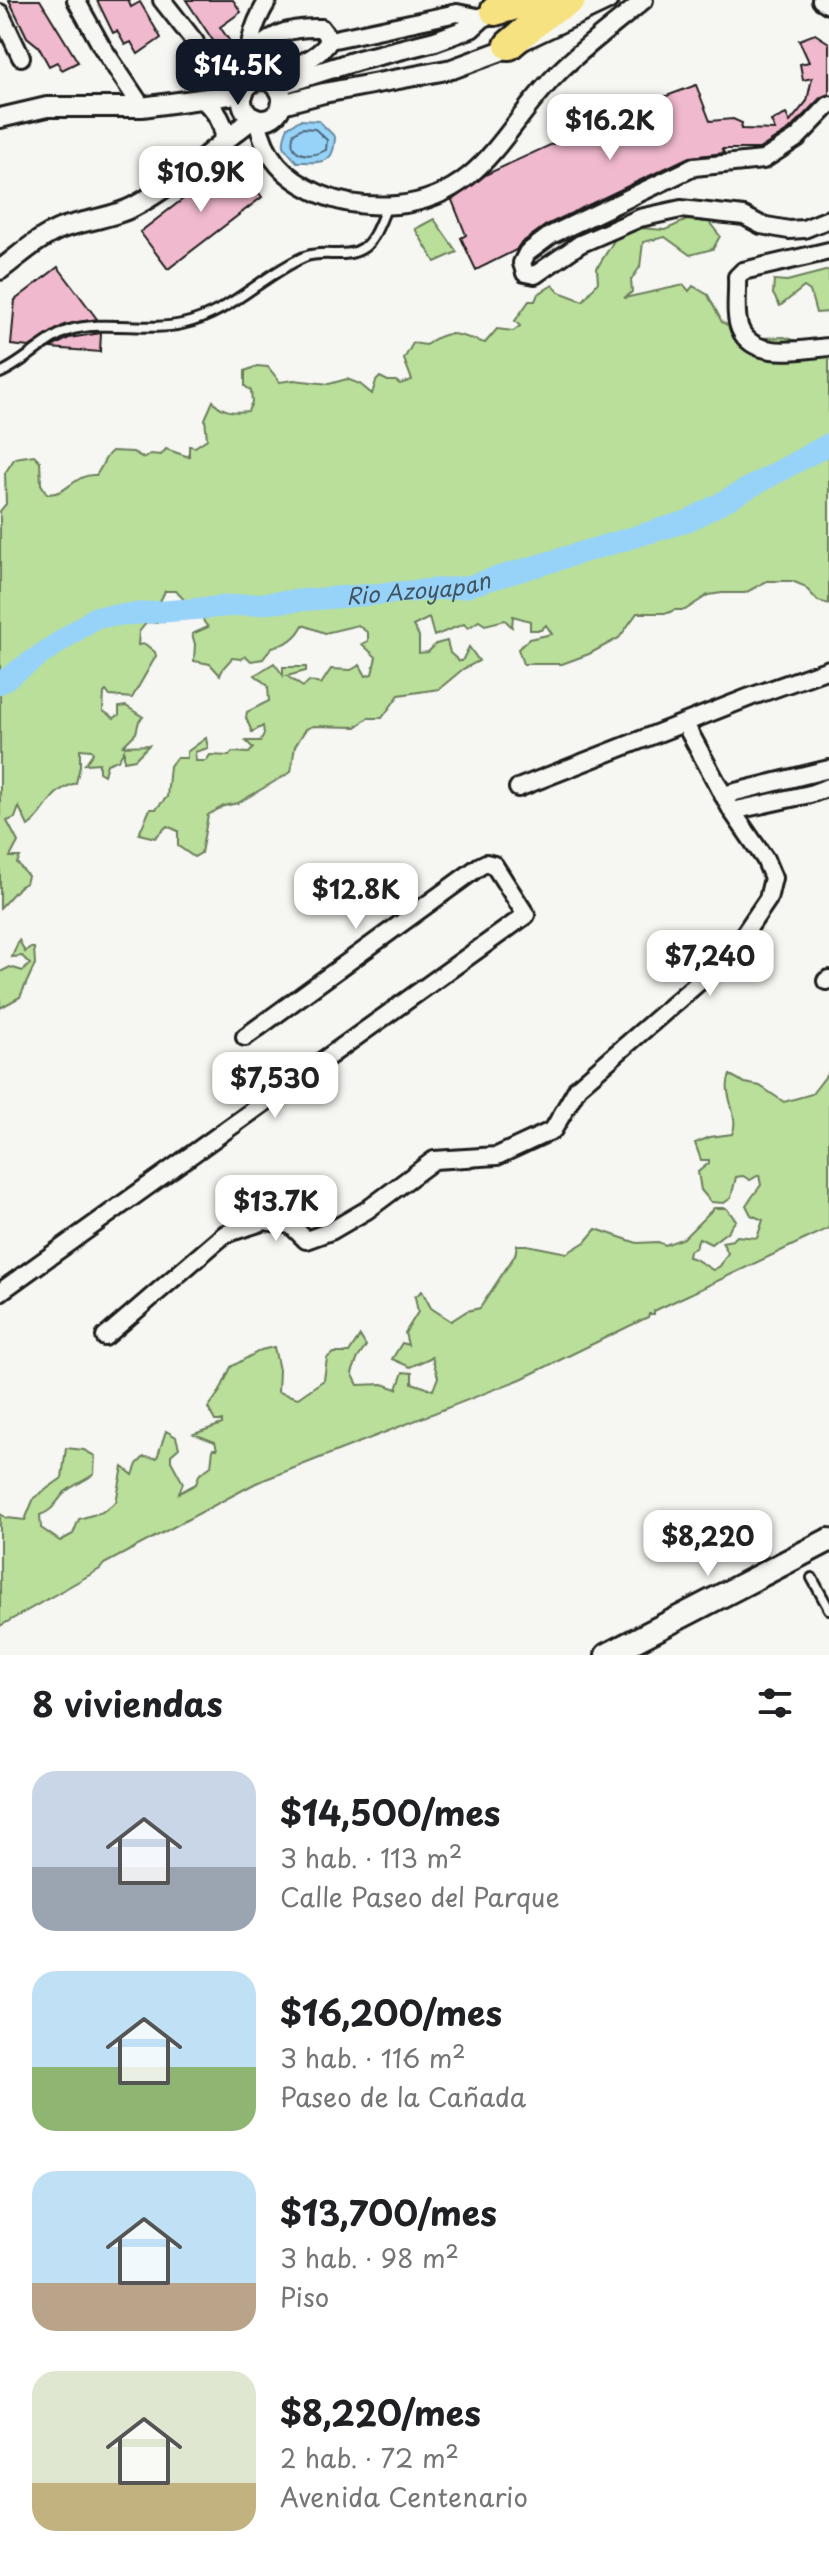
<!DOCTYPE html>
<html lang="es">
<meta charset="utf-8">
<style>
body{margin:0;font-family:"Playpen Sans",sans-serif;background:#f2f2f2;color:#202124;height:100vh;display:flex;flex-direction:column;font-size:30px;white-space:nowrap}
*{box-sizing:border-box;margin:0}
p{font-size:26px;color:#757577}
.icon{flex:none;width:44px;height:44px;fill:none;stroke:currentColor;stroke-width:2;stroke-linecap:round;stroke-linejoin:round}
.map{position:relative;height:1655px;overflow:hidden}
.sheet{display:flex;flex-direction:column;background:#fff;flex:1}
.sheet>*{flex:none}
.price{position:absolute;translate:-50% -68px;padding:0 18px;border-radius:16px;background:#fff;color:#222;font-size:26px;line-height:52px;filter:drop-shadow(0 2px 4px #0008)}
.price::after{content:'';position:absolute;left:50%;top:48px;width:24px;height:18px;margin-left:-12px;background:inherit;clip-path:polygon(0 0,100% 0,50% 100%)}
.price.current{background:#111827;color:#fff}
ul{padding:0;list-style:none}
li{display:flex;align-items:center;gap:24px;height:200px;padding:0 32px}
li span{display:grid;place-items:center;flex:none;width:224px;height:160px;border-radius:24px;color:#555}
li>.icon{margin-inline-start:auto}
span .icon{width:96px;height:96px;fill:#fffc;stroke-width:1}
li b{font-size:34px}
h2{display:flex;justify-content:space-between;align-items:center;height:96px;padding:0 32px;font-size:34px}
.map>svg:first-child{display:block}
.green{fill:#b9df9a;stroke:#6a7e5b;stroke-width:2}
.water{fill:#97d3f8;stroke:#668aa0;stroke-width:2}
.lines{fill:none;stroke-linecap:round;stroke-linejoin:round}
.shore{stroke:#4d6574;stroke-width:2}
.river{stroke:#97d3f8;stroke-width:22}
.building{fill:#f1b9ce;stroke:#1c1c1c;stroke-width:2}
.service-casing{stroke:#1c1c1c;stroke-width:14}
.minor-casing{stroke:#1c1c1c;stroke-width:22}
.tertiary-casing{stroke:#1c1c1c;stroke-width:24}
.secondary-casing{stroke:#1c1c1c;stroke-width:28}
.motorway-casing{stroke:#1c1c1c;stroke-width:34}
.service{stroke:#f6f6f2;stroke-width:8}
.minor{stroke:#f6f6f2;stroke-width:16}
.tertiary{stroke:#f6f6f2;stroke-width:18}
.secondary{stroke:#f6f6f2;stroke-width:22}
.motorway{stroke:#f7e281;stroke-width:28}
.labels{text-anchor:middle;stroke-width:6;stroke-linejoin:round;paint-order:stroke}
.water-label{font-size:22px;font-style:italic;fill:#41535e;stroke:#f6f6f2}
</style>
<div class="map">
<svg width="829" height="1655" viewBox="0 0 829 1655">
<rect width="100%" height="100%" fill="#f6f6f2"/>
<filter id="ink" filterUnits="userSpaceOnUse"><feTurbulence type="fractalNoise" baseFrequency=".0125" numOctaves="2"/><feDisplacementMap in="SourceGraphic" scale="16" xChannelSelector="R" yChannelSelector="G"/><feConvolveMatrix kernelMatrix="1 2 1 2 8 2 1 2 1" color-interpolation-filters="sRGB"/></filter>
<g filter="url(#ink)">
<g class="green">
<path d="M434 219 457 252 435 262 415 229Z"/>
<path d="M687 220 709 222 720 236 713 249 690 255 665 237 643 242 640 267 631 280 632 292 624 298 684 285 689 291 693 286 708 295 722 322 736 330 761 338 784 337 800 342 829 339V604L818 601 804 586 792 581H767L745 593H722L708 595 685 610H674L668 613H637L619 638 589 654 562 664H523L518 649 529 639 552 634 546 625 541 630H530V621L513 616 512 627 505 620 485 625 479 621 468 628 464 624 434 636 429 618 413 626 419 636V653L428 652 436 644 447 641 450 653 459 661H462L469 647 479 661 463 669 439 689 399 695 382 718H368L356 727 313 726 306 729 295 746 291 772 238 803 224 806 208 815 201 853 194 857 178 846V831L167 826 155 838 139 834 150 809H156L167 797 170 766 176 758H187V752L206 738 208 748 195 752 196 761H206L210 755 229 756 232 752 249 753 253 748 246 741H260L264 734 263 726 252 732 246 718 247 712 269 701 268 686 255 675 274 663 283 675V667H306V671L287 676 303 687 309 681 321 684 331 669 351 670 360 665 366 676 372 674 376 657 362 644 368 641V633L358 625 325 633 303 625C296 639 287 644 272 647L263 659 251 661 246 656 241 659 232 658 224 667 220 675 210 664 194 661 195 644 192 634 208 627 204 622 200 608 188 604 176 591H165L157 608 162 618 157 623 147 622 139 632 138 645 145 644 155 652 156 656 132 698 110 696 106 691 104 693 103 711 114 718 119 715V707L126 706 143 717 139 721 136 733 123 746 149 745 135 759 124 761V750L118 760 107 764 104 775 99 772V763L85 764 93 753 91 750 80 749V766L76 783C46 792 49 811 28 826L19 807 15 818 7 821 18 842 10 857H20L17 863 28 876 26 883 20 886 0 908V511L6 504 5 473 15 458 34 455 40 461 41 484 47 494C68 495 75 473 96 475 103 467 103 458 112 451L133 452 144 458 150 454 161 455 166 449 189 457V446L195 447 207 439 205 419 213 401C222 412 234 413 248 411L252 402 251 391 245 386V371L257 366 268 367 280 382 294 380 329 384 347 379 360 384 372 394 376 381 380 377 388 381H396L400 384 412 380 404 359 413 343 426 345C450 326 459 336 485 343L497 329 513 331 520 326 515 321 529 301H535L538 294 553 285 559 292 583 301 598 282 597 268 615 239 639 228 665 230Z"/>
<path d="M829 270V312L816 313 810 291 804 287 780 306 773 294 774 280 787 281Z"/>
<path d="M19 940 25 952 29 948H34L35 964 20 997 0 1008V972L10 967 23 971 30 964 22 956 12 957Z"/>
<path d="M829 1072V1228L654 1311V1314H649L648 1317 521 1379 256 1483 104 1564 100 1569 0 1626V1514L7 1518 25 1520 34 1498 62 1478 66 1448 84 1450 95 1456 94 1474C85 1481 73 1485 65 1492 56 1502 53 1511 40 1515L41 1528 60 1541 73 1534 79 1519 102 1512 116 1502 123 1467 133 1475 137 1464 144 1457 157 1458 166 1431 176 1437 179 1448 171 1455V1461L183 1483 179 1493 196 1484 199 1475 211 1466 213 1449H217L215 1442 194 1434 222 1424V1421H215L208 1408 220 1391 231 1367 261 1350 274 1347 279 1370 278 1392 298 1398 324 1380 327 1358 333 1353H349L360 1336 366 1346 358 1358 352 1373 358 1385 383 1384 397 1389 403 1372 412 1373V1383L433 1390 438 1377 432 1357 410 1367 392 1359 402 1343 408 1345 405 1333 418 1312 415 1297 422 1291 431 1308 451 1321 467 1311 480 1308 515 1255 517 1245H527L567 1253 585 1242 596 1229 637 1243 658 1242 665 1245 684 1238 714 1208H726L736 1220 728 1231 711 1244 699 1238 695 1248 689 1251 688 1257 695 1259 713 1270 720 1266 728 1253 722 1242 733 1240 737 1236 757 1238 763 1220 751 1215 746 1205 761 1185 759 1175 750 1180 743 1176 736 1177 731 1198 724 1203 711 1202 701 1190 698 1172 709 1163V1160H701L695 1143 710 1137 732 1134C741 1116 721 1094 730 1075L745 1083 760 1086 784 1102 812 1094Z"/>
</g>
<path class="water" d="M300 120 319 121 335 137C334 166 321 162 297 162 283 147 280 147 288 127Z"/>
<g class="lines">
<path class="shore" d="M302 128 315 129 327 140 326 150C310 159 286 156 294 133Z"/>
<path class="river" id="s1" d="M0 683 96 617 465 587 688 521 829 444"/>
</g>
<g class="building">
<path d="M9 0H40L78 62 62 70 57 62 49 66 38 46 27 37Z"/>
<path d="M97 0H128L131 7 140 2 161 38 138 54 131 42 125 45 117 31 113 33Z"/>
<path d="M186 0H233L241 12 220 27 231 43 220 51Z"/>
<path d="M815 34 829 43V94L821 97 790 129 759 149H722L724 153 689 157 546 225 520 244 516 250 476 270 461 238 466 235 452 200 487 174 618 114 696 85 710 121 733 119 742 123 741 129 775 130 771 121 786 114 790 122 807 101 812 78 803 80 800 64 809 62 799 40Z"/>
<path d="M234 160 262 197 168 269 140 232Z"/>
<path d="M58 267 97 319 64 325 29 347 11 345 15 300Z"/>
<path d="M101 333 100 352 50 348 69 338Z"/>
</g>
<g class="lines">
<g class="service-casing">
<g id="service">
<path d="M0 373C24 363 45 339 67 331 102 319 147 332 182 324 231 313 261 276 304 257 324 249 345 260 363 248 375 240 381 219 387 206"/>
<path d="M812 1578 829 1609"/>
</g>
</g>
<g class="minor-casing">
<g id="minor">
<path d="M76 0 102 47 142 107"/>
<path d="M162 0 195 42"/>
<path d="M821 0 829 5"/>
<path d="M0 13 21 57"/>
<path d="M248 60C269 34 287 27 321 28L330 40"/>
<path d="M265 81C287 65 315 64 330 40L457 13 482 18"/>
<path d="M252 83C246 49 250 30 268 0"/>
<path d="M829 105 797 138 763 160 694 167 551 235 527 253 522 263 525 273 535 275 580 244 640 218 681 209 744 216 761 225 789 230 804 229 829 219"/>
<path d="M257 119C265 158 284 178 320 194 345 205 370 207 397 205 482 197 504 127 556 75 582 48 615 25 644 0"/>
<path d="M829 251 743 271 737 277C738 293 734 315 740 329 754 361 802 349 829 347"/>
<path d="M518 788 750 697 829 669"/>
<path d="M723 795 829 769"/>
<path d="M732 811 810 794 829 787"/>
<path d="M826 981 829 979"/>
<path d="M0 1292 526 915 494 865 486 863 480 866 245 1037"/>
<path d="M105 1337 225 1234 265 1221 291 1225 306 1240 331 1231 367 1210 434 1160 497 1156 553 1130 578 1087 730 955 768 899 773 878 765 859 732 811 685 724"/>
</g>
</g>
<g class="tertiary-casing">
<g id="tertiary">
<circle cx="262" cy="100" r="20"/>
<path d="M276 86 359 60 435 41 471 28 482 18 502 7"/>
<path d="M203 99C216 110 224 122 225 139"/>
<path d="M282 104 324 93 452 69 498 52 608 0"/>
<path d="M0 118 47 107H142L244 93"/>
<path d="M0 270C20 255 39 237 62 228 86 220 111 218 133 207 177 184 214 147 254 118"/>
</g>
</g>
<g class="secondary-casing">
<path id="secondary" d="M607 1655 829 1540"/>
</g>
<g class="motorway-casing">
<g id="motorway">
<path d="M495 11 534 0"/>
<path d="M509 45 547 13 571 0"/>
</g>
</g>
<use href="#service" class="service"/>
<use href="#minor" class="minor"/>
<use href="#tertiary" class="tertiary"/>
<use href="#secondary" class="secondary"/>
<use href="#motorway" class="motorway"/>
</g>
</g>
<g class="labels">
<g class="water-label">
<text dy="8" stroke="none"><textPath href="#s1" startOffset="440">Rio Azoyapan</textPath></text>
</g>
</g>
</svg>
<b class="price current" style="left:238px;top:107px">$14.5K</b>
<b class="price" style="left:610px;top:162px">$16.2K</b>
<b class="price" style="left:201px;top:214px">$10.9K</b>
<b class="price" style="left:356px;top:931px">$12.8K</b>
<b class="price" style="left:710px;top:998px">$7,240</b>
<b class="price" style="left:275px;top:1120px">$7,530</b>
<b class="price" style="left:276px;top:1243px">$13.7K</b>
<b class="price" style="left:708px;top:1578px">$8,220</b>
</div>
<section class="sheet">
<h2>8 viviendas<svg class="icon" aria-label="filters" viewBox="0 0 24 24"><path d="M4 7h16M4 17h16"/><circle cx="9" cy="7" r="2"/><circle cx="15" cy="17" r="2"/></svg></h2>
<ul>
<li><span style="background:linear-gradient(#c9d6e8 60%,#9aa5b1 0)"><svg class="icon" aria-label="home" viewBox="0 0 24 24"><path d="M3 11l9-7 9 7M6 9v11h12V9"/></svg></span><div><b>$14,500/mes</b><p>3 hab. · 113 m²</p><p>Calle Paseo del Parque</p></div></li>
<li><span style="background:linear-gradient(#bfe0f5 60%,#8fb573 0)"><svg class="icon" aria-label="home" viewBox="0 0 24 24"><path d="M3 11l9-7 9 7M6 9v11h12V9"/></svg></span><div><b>$16,200/mes</b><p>3 hab. · 116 m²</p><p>Paseo de la Cañada</p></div></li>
<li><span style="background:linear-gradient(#bfe0f5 70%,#b9a48a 0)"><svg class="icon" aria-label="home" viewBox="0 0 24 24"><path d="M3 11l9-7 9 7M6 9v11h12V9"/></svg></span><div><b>$13,700/mes</b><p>3 hab. · 98 m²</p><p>Piso</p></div></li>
<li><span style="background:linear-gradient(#dfe7d0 70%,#c2b280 0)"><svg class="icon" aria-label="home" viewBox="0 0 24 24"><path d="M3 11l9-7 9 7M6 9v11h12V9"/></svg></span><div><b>$8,220/mes</b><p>2 hab. · 72 m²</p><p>Avenida Centenario</p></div></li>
</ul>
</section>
